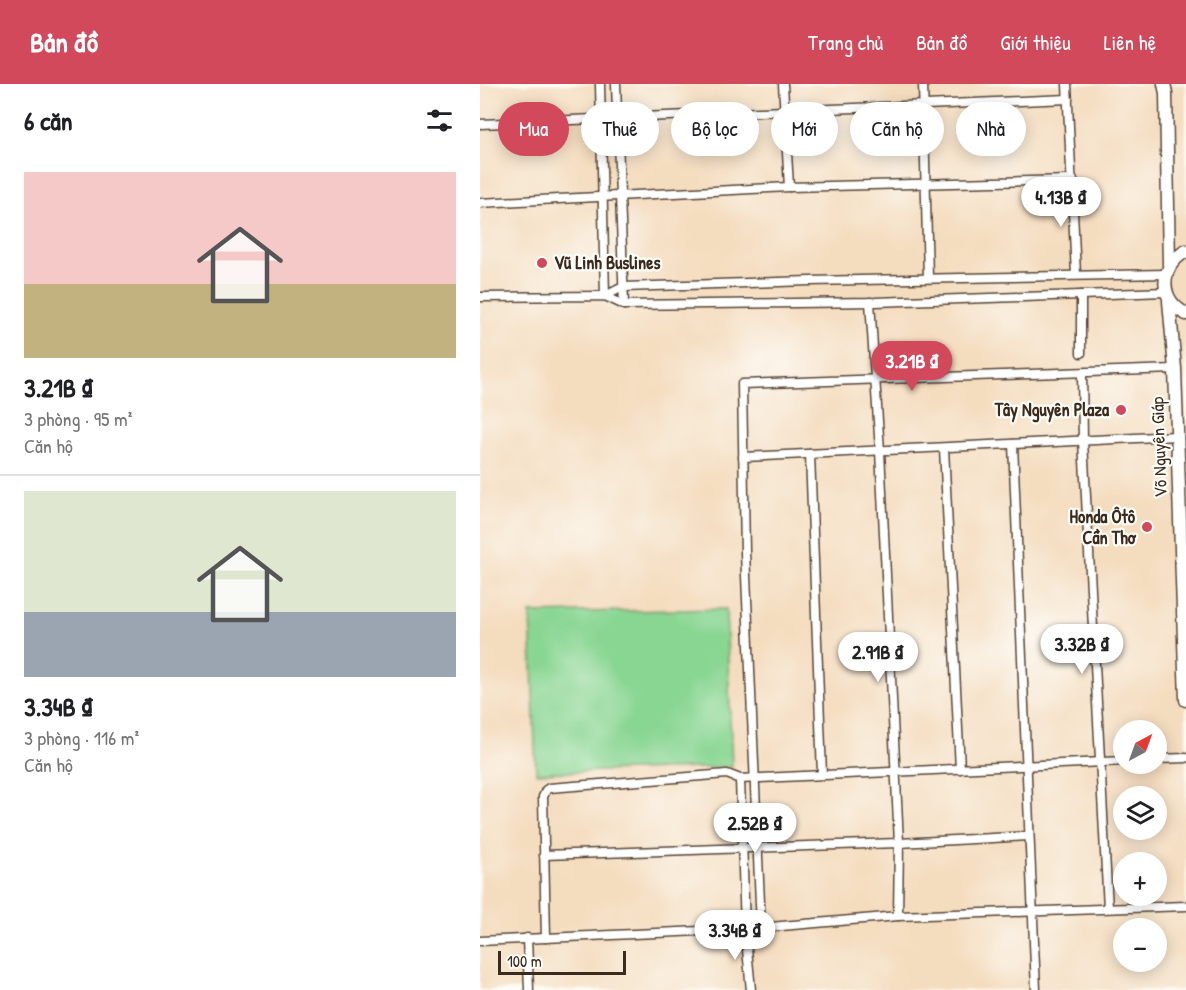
<!DOCTYPE html>
<html lang="vi">
<meta charset="utf-8">
<style>
body{margin:0;font-family:"Patrick Hand",sans-serif;background:#f6f6f6;color:#202124;height:100vh;display:flex;flex-direction:column;font-size:22px;white-space:nowrap}
*{box-sizing:border-box;margin:0}
p{font-size:20px;color:#757577}
.icon{flex:none;width:33px;height:33px;fill:none;stroke:currentColor;stroke-width:2;stroke-linecap:round;stroke-linejoin:round}
.map{position:relative;flex:1;overflow:hidden}
.drawer{display:flex;flex-direction:column;background:#fff;width:480px}
.drawer>*{flex:none}
.hud{position:absolute;left:18px;top:18px;width:570px;height:54px;display:flex;gap:12px}
.needle{width:39px;rotate:41deg}
.tools{position:absolute;left:633px;top:636px;display:grid;gap:12px}
.tools a{display:grid;place-items:center;width:54px;height:54px;border-radius:50%;background:#fff;box-shadow:0 3px 15px #0003;font-size:30px}
.scale{position:absolute;left:18px;bottom:15px;width:128px;box-sizing:border-box;padding-left:6px;border:3px solid #3b2a1e;border-top:0;font-size:16px;line-height:21px;white-space:nowrap;color:#3b2a1e;-webkit-text-stroke:4px #fdfcf7;paint-order:stroke}
.price{position:absolute;translate:-50% -51px;padding:0 14px;border-radius:21px;background:#fff;color:#222;font-size:20px;line-height:39px;filter:drop-shadow(0 2px 3px #0008)}
.price::after{content:'';position:absolute;left:50%;top:36px;width:18px;height:14px;margin-left:-9px;background:inherit;clip-path:polygon(0 0,100% 0,50% 100%)}
.price.active{background:#d1495b;color:#fff}
ul{padding:0;list-style:none}
li{display:grid;align-content:center;gap:12px;height:318px;padding:0 24px}
li+li{border-top:2px solid #e0e0e0}
li span{display:grid;place-items:center;height:186px;border-radius:0px;color:#555}
li>.icon{margin-inline-start:auto}
span .icon{width:108px;height:108px;fill:#fffc;stroke-width:1}
li b{font-size:26px}
h2{display:flex;justify-content:space-between;align-items:center;height:72px;padding:0 24px;font-size:26px}
.chip{padding:0 21px;border-radius:27px;background:#fff;box-shadow:0 3px 15px #0003;font-size:21px;line-height:54px}
.chip.active{background:#d1495b;color:#fff}
header{display:flex;align-items:center;gap:36px;box-sizing:border-box;height:84px;padding:0 30px;background:#d1495b;color:#fff}
header strong{font-size:28px}
nav{display:flex;gap:33px;margin-inline-start:auto;font-size:21px}
main{display:flex;flex:1;min-height:0}
.map>svg:first-child{display:block}
.green{fill:#89d693;stroke:#628058;stroke-width:1.5}
.lines{fill:none;stroke-linecap:round;stroke-linejoin:round}
.minor-casing{stroke:#574536;stroke-width:11}
.highway-casing{stroke:#574536;stroke-width:15}
.minor{stroke:#fff;stroke-width:8}
.highway{stroke:#fff;stroke-width:12}
.poi-dot{fill:#d1495b;stroke:#fdfcf7;stroke-width:2}
.labels{text-anchor:middle;stroke-width:4.5;stroke-linejoin:round;paint-order:stroke}
.poi-label{font-size:18px;font-weight:bold;fill:#3b2a1e;stroke:#fdfcf7;text-anchor:end}
.street-label{font-size:18px;fill:#3b2a1e;stroke:#fdfcf7}
</style>
<header>
<strong>Bản đồ</strong>
<nav><a>Trang chủ</a><a>Bản đồ</a><a>Giới thiệu</a><a>Liên hệ</a></nav>
</header>
<main>
<section class="drawer">
<h2>6 căn<svg class="icon" aria-label="filters" viewBox="0 0 24 24"><path d="M4 7h16M4 17h16"/><circle cx="9" cy="7" r="2"/><circle cx="15" cy="17" r="2"/></svg></h2>
<ul>
<li><span style="background:linear-gradient(#f6c9c9 60%,#c2b280 0)"><svg class="icon" aria-label="home" viewBox="0 0 24 24"><path d="M3 11l9-7 9 7M6 9v11h12V9"/></svg></span><div><b>3.21B ₫</b><p>3 phòng · 95 m²</p><p>Căn hộ</p></div></li>
<li><span style="background:linear-gradient(#dfe7d0 65%,#9aa5b1 0)"><svg class="icon" aria-label="home" viewBox="0 0 24 24"><path d="M3 11l9-7 9 7M6 9v11h12V9"/></svg></span><div><b>3.34B ₫</b><p>3 phòng · 116 m²</p><p>Căn hộ</p></div></li>
</ul>
</section>
<div class="map">
<svg width="706" height="906" viewBox="0 0 706 906">
<rect width="100%" height="100%" fill="#fdfcf7"/>
<filter id="ink" filterUnits="userSpaceOnUse"><feTurbulence type="fractalNoise" baseFrequency=".0167" numOctaves="2"/><feDisplacementMap in="SourceGraphic" scale="12" xChannelSelector="R" yChannelSelector="G"/><feConvolveMatrix kernelMatrix="1 2 1 2 8 2 1 2 1" color-interpolation-filters="sRGB"/></filter>
<filter id="wash" filterUnits="userSpaceOnUse"><feTurbulence type="fractalNoise" baseFrequency=".008" numOctaves="4" result="noise"/><feDisplacementMap in="SourceGraphic" scale="24" xChannelSelector="R" yChannelSelector="G"/><feGaussianBlur stdDeviation="1.35" result="paint"/><feColorMatrix in="noise" values="0 0 0 0 0 0 0 0 0 0 0 0 0 0 0 0 0 1.4 0 .05"/><feComposite in="paint" operator="in"/></filter>
<g filter="url(#wash)">
<rect width="100%" height="100%" fill="#f4dcbe"/>
<path class="green" d="M246 525 252 683 56 689 50 529Z"/>
</g>
<g filter="url(#ink)">
<g class="lines">
<g class="minor-casing">
<g id="minor">
<path d="M120 0 125 212"/>
<path d="M136 0 144 221"/>
<path d="M303 0 309 103"/>
<path d="M443 0 448 194"/>
<path d="M587 0 596 191"/>
<path d="M0 40 588 15"/>
<path d="M0 119 309 103 593 96"/>
<path d="M125 212 143 203 330 197 686 190"/>
<path d="M0 213 125 212 144 221 395 218 686 208"/>
<path d="M390 218 400 367 419 759 418 832"/>
<path d="M601 269V211"/>
<path d="M602 289 603 357 628 824"/>
<path d="M533 360 556 906"/>
<path d="M464 364 480 685"/>
<path d="M330 370 342 691"/>
<path d="M263 373 697 352"/>
<path d="M676 675 706 674"/>
<path d="M260 695 265 845 271 906"/>
<path d="M64 771 419 759 549 752"/>
<path d="M281 843 265 468 262 300 695 285"/>
<path d="M47 854 49 906"/>
<path d="M66 854 63 713 66 706 69 704 247 690 260 695 644 677"/>
<path d="M0 857 265 845 418 832 706 822"/>
</g>
</g>
<g class="highway-casing">
<g id="highway">
<path d="M684 0 686 9 689 181"/>
<path d="M706 167C679 183 678 215 706 230"/>
<path d="M689 217 695 285 706 616"/>
</g>
</g>
<use href="#minor" class="minor"/>
<use href="#highway" class="highway"/>
</g>
</g>
<g class="poi-dot">
<circle cx="62" cy="179" r="6"/>
<circle cx="641" cy="326" r="6"/>
<circle cx="667" cy="443" r="6"/>
</g>
<g class="labels">
<g class="poi-label">
<text x="74" y="185" text-anchor="start">Vũ Linh Buslines</text>
<text x="629" y="332">Tây Nguyên Plaza</text>
<text x="655" y="439">Honda Ôtô<tspan x="655" dy="21">Cần Thơ</tspan></text>
</g>
<g class="street-label">
<text transform="translate(679 363) rotate(-92)" y="6">Võ Nguyên Giáp</text>
</g>
</g>
</svg>
<div class="tools">
<a><svg class="needle" viewBox="-14 -14 28 28"><path d="M0-13l5 13h-10z" fill="#e53935"/><path d="M0 13l5-13h-10z" fill="#757577"/></svg></a>
<a><svg class="icon" aria-label="layers" viewBox="0 0 24 24"><path d="M12 4l9 5-9 5-9-5zM3 14l9 5 9-5"/></svg></a>
<a>+</a>
<a>−</a>
</div>
<div class="scale">100 m</div>
<b class="price" style="left:581px;top:144px">4.13B ₫</b>
<b class="price active" style="left:432px;top:308px">3.21B ₫</b>
<b class="price" style="left:602px;top:591px">3.32B ₫</b>
<b class="price" style="left:398px;top:599px">2.91B ₫</b>
<b class="price" style="left:275px;top:770px">2.52B ₫</b>
<b class="price" style="left:255px;top:877px">3.34B ₫</b>
<div class="hud">
<a class="chip active">Mua</a>
<a class="chip">Thuê</a>
<a class="chip">Bộ lọc</a>
<a class="chip">Mới</a>
<a class="chip">Căn hộ</a>
<a class="chip">Nhà</a>
</div>
</div>
</main>
